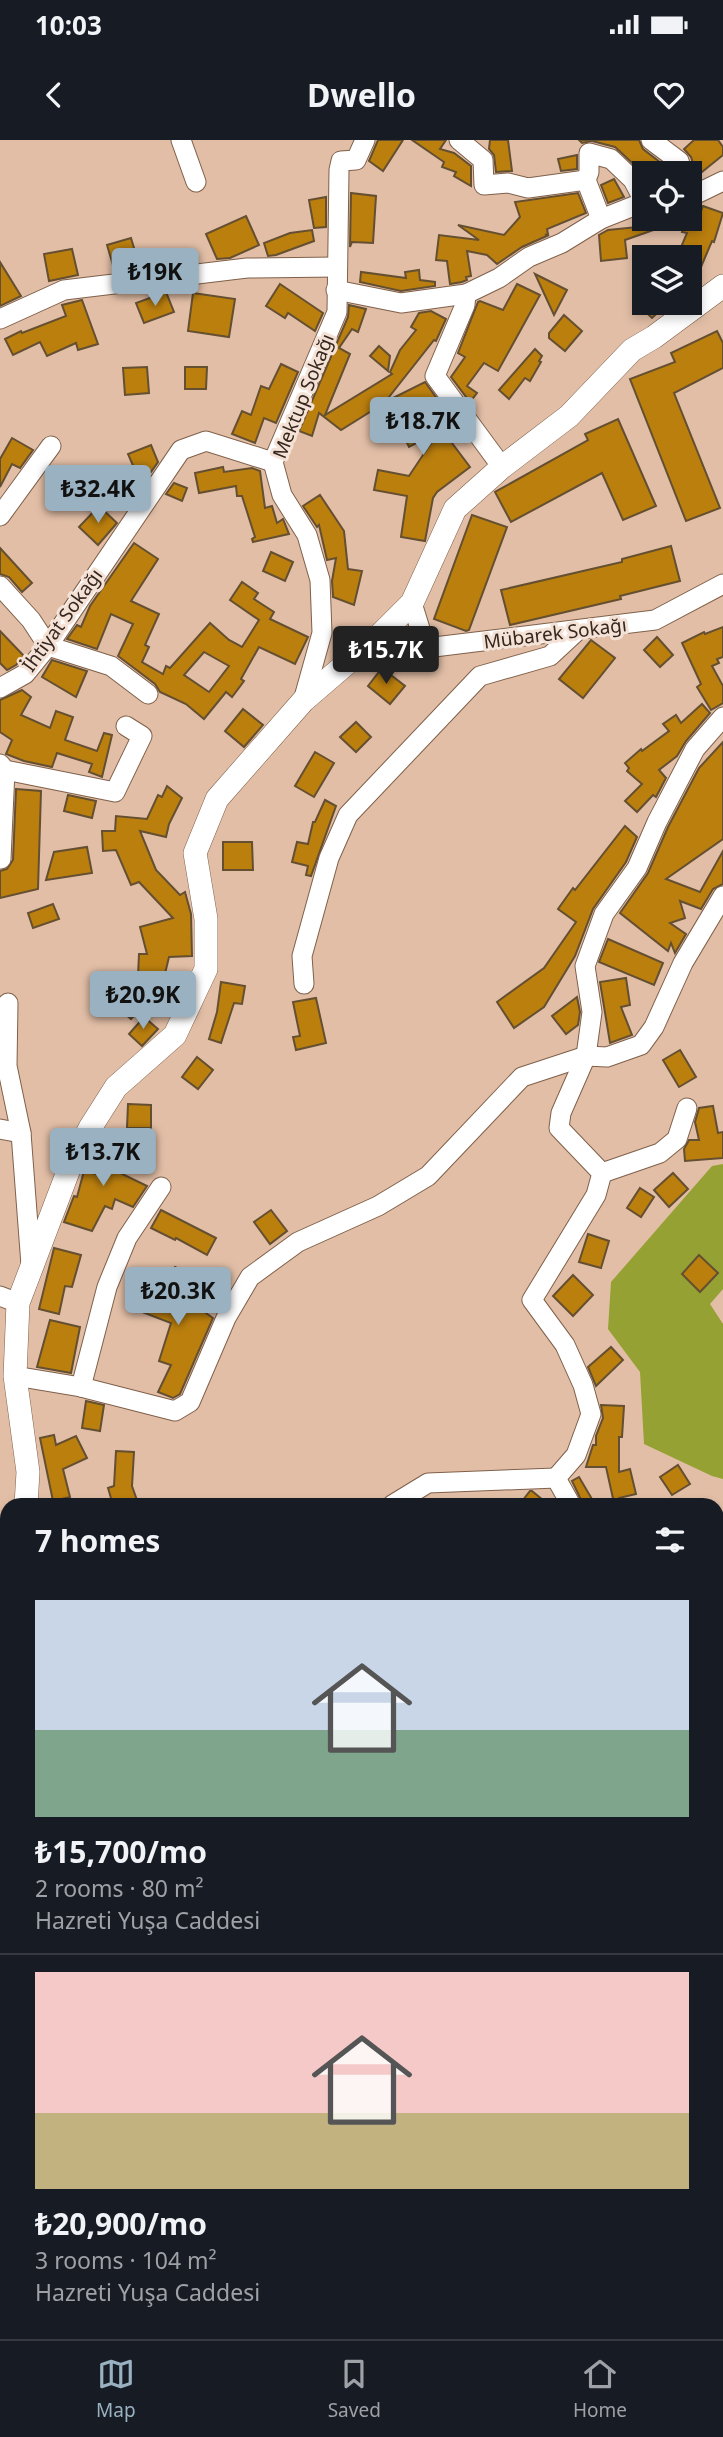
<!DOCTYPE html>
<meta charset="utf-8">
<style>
body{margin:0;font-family:"Noto Sans",sans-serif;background:#242831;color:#f1f3f6;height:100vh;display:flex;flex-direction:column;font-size:26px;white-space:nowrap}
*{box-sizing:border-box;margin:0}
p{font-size:23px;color:#9ea1a6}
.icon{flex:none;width:38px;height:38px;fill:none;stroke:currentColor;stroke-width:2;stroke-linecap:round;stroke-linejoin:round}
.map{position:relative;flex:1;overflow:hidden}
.panel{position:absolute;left:0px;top:1358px;width:724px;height:842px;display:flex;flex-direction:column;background:#171b24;border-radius:21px 21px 0 0;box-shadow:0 4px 10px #0003}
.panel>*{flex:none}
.tools{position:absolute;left:632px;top:21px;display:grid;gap:14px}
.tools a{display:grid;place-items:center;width:70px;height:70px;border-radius:0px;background:#171b24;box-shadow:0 4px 10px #0003;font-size:35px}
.price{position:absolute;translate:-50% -60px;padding:0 16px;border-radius:7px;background:#99b1c0;color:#111;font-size:23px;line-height:46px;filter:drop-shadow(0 2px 4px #0008)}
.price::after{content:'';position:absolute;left:50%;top:42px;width:21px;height:16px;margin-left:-10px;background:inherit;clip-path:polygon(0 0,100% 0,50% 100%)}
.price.active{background:#222;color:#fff}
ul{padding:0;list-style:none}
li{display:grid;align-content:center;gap:14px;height:371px;padding:0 35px}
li+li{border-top:2px solid #363941}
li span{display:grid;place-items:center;height:217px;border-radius:0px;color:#555}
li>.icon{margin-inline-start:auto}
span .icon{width:126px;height:126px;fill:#fffc;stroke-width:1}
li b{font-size:30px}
h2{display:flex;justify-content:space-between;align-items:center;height:84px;padding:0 35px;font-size:30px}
.status{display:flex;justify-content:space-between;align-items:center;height:49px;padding:0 35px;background:#171b24;direction:ltr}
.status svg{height:19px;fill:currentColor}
header{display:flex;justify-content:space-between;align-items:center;height:91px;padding:0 35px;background:#171b24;font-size:32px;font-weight:700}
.menu{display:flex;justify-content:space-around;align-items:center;height:98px;border-top:2px solid #363941;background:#171b24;font-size:19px;color:#9ea1a6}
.menu a{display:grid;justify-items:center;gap:4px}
.menu .active{color:#99b1c0}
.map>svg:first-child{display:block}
.forest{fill:#95a133}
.building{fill:#bb7f0e;stroke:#644f31;stroke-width:2;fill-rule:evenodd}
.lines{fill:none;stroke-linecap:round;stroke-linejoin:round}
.minor-casing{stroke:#7f604a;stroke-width:21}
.tertiary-casing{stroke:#7f604a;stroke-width:24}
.minor{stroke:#fff;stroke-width:19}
.tertiary{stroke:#fff;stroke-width:23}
.labels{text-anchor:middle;stroke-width:6;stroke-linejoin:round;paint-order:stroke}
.street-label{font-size:19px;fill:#35271e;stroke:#f5e2d6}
</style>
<div class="status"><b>10:03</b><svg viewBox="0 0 49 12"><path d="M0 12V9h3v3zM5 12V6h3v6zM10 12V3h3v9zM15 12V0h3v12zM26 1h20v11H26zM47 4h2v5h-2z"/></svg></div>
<header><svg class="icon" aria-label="back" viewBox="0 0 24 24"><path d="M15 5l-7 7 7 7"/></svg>Dwello<svg class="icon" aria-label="heart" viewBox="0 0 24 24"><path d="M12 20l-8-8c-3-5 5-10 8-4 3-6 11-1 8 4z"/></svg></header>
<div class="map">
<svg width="723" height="2199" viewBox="0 0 723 2199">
<rect width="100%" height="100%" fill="#e2bea6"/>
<g class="forest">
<path d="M723 1024V1149L710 1164 723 1184V1339L712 1336 644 1304 640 1232 608 1189 611 1142 712 1026Z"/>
<path d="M0 1614 7 1615V2193H718V1708L723 1709V2199H0Z"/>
</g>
<g class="building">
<path d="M378 0H403L383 31 369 21Z"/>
<path d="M412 0H446L440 9 454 13 471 26V46L454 36 456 32 442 27 444 22Z"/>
<path d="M490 0H508L512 31 496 32 494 15 489 9Z"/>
<path d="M579 0H639L643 9 669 29 670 33H643L615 7 592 1 582 3Z"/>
<path d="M694 0H718L723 7V15L697 36 691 17 684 9Z"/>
<path d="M577 15V29L561 31 558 19Z"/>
<path d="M614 39 624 57 608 63 601 45Z"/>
<path d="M351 53 376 56 373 103 352 102 350 107Z"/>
<path d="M578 53 586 73 547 89 548 94 545 95H549L522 107 497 124 487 115 467 111 471 136 466 137 467 140 462 142 450 144 447 121 436 120 439 95 479 100 458 85 504 95 520 77 515 62Z"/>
<path d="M326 57V87L314 88 309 60Z"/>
<path d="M703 66 723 73 714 102 712 101 690 153V117H677L687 93 682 92 686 79H690V69L701 71Z"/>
<path d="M246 76 259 105 230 118 217 119 206 94Z"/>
<path d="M635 79H679V81L625 100 627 118 601 121 599 95 608 90 638 87Z"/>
<path d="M312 90 314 101 276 115 268 116 264 103 290 93Z"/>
<path d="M131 98 140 128 115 132 107 105Z"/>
<path d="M72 109 78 135 49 141 44 114Z"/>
<path d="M0 122 21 156 0 166Z"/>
<path d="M419 130 420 140 435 142V146L401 151 360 142 361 132 406 138 405 132Z"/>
<path d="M535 134 567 150 554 175Z"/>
<path d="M280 144 323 173 315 191 288 173 285 178 266 166Z"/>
<path d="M517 144 540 155 498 231 484 223 467 246 477 253 470 262 451 237 465 217 458 213 478 162 480 161 503 170Z"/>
<path d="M166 152 174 172 144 183 136 163Z"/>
<path d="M193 153 235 159 229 197 188 191Z"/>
<path d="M82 160 98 204 78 210 76 203 47 216 40 202 13 215 5 199 21 191 22 193 66 176 62 165Z"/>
<path d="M636 163H668L652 178Z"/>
<path d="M349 165 366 169 358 192 352 189 339 208 350 214 325 275 392 234 390 232 400 210 416 190 411 187 419 173 431 171 446 179 436 201 434 200 374 276 370 272 341 290 319 273 312 296 299 291 348 177Z"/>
<path d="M564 175 582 191 565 211 549 198V193Z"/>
<path d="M717 191 723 203V228L674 253 720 368 686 381 630 239 675 222 671 213Z"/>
<path d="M379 206 390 216 388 231 370 216Z"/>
<path d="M535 209 542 216 539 221 541 222 530 241 525 238 509 259 499 250Z"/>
<path d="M281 224 298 232 276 283 264 278 255 303 232 294 242 271 251 275 261 246 269 249Z"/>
<path d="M147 227 149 253 125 255 123 228Z"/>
<path d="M185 227H207L206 249H185Z"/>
<path d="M425 242 464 296 452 303 470 327 437 352 433 358 425 401 401 397 407 356 374 350 378 330 409 336 439 291 409 307 387 261Z"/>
<path d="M618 279 656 366 623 380 602 333 511 382 495 352 588 300 585 294Z"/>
<path d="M12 298 33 310 20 328 12 324 0 347V319Z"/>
<path d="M151 305 158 322 151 332 138 337 128 314Z"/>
<path d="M223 327 224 332 252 328 260 331 265 368 272 366 277 383 283 379 289 394 253 402 252 399 255 397 242 356H237L236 346 199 353 195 333Z"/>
<path d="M174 343 187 348 182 361 166 354Z"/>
<path d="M320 355 344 391 348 429 362 431 354 465 333 457 332 441 336 418 327 420 319 385 317 387 303 366Z"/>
<path d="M99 366 117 383 98 405 79 387Z"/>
<path d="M472 375 507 387 469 490 466 491 434 479Z"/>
<path d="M134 403 158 419 131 461 159 474 145 505 149 507 142 522 163 534 166 526 170 528 210 483 229 500 242 507 259 480 230 460 242 442 258 453 254 459 274 472 270 479 308 497 295 524 259 507 241 539 244 541 232 557 226 552 204 579 186 564 160 552 155 544 118 516 133 484 111 474 97 509 67 499 77 485 81 487 90 466ZM204 512 229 526 209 552 184 535Z"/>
<path d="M671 406 680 441 620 456 621 459 510 485 501 450 622 422V419Z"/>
<path d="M0 408 32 443 22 452 9 437 0 434Z"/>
<path d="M271 412 293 422 285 441 263 431Z"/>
<path d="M723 487V517L717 519 719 523 712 526 723 546V563L711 570 697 547 701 544 682 503 704 492 705 494Z"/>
<path d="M0 491 24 516 16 525 7 530 0 523Z"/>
<path d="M657 497 673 515 660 527 644 510Z"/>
<path d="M591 500 615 518 583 558 559 539Z"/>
<path d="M52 520 87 531 76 557 42 537Z"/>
<path d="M382 528 405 546 390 564 368 546Z"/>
<path d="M22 550 31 557 21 575 50 588 56 571 73 577 65 600 97 611 104 593 112 595 102 637 89 632 92 624 57 613 52 627 24 621 6 614 12 600 0 592V560Z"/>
<path d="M702 564 710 573 686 601 677 616 659 630 666 638 656 657 653 655 637 672 625 661 642 644 627 631 629 628 625 623 641 609 642 611 669 591 663 584 676 575 681 583Z"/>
<path d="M243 569 263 585 244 607 225 591Z"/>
<path d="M356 582 371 597 356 612 340 597Z"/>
<path d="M723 602V699L666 739 700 752 723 711V744L713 749 701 769 680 761 685 778 670 783 686 794 675 813 671 803 668 811 620 773 648 733 668 687 699 628Z"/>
<path d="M315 612 334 623 314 657 295 646Z"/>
<path d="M167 646 182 658 169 684 166 697 140 691 156 730 180 755 185 752 191 774 192 816 169 817 163 842 138 836 139 814H147L140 787 173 778 139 742 131 745 116 710 103 711 102 691H115L116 676 147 679 158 655 162 657Z"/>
<path d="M16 649 41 651 38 749 0 758V731L7 729 13 720Z"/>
<path d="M68 655 96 661 92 678 64 671Z"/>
<path d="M325 660 336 666 311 736 306 735 308 726 292 722 297 702 308 704 313 682H315Z"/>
<path d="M625 686 637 697 626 722 593 769 575 816 544 867 514 888 497 862 544 828 576 782 558 769 573 748 575 750Z"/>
<path d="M223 702H252L253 730H223Z"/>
<path d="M87 707 92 733 46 740 54 712Z"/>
<path d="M53 764 59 779 33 788 28 773Z"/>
<path d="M608 799 663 823 654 845 599 822Z"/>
<path d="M626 838 630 865 621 867 632 895 610 903 600 842Z"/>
<path d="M221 842 245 846 242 864 234 863 221 903 209 899 217 872Z"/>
<path d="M132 851 146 863 131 879 117 867Z"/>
<path d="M577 857 580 872 578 885 566 894 552 876Z"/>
<path d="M316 858 326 903 296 910 293 897 300 896 293 862Z"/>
<path d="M144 877 158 889 142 906 129 894Z"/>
<path d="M680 910 696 937 679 947 663 920Z"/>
<path d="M197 917 213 930 198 949 182 937Z"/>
<path d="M128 964 151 965V988H127Z"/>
<path d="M713 966 718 993 723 992V1018L685 1021 684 1009 689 1000H699L695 982 699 968Z"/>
<path d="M104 998 125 1003 118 1032 147 1046 133 1067 115 1059 112 1069 105 1066 92 1091 64 1082 74 1056 77 1057 84 1031 96 1034Z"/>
<path d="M673 1033 688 1049 669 1067 654 1050Z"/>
<path d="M640 1048 654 1057 641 1077 627 1068Z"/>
<path d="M161 1070 216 1098 207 1115 176 1098 175 1100 151 1088Z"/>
<path d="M271 1070 287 1091 270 1104 254 1082Z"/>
<path d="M588 1094 609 1101 601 1128 579 1122Z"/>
<path d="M54 1108 81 1115 72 1147 65 1146 59 1174 39 1169Z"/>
<path d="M699 1115 718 1133 700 1152 682 1134Z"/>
<path d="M175 1127 196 1138 185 1158 213 1178 180 1254 173 1258 158 1252 171 1225 159 1221 171 1183 142 1172 160 1130 170 1135Z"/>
<path d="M573 1135 593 1155 573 1176 553 1156Z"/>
<path d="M50 1180 80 1187 71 1233 37 1227Z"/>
<path d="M611 1207 623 1220 596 1246 588 1227Z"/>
<path d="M86 1261 104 1265 100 1291 82 1288Z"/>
<path d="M601 1265 624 1266 622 1297H619V1332L630 1329 636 1354 619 1358V1362L614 1363 606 1327H586L593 1305H596V1296L603 1278Z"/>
<path d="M54 1295 56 1305 76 1296 87 1318 63 1329 70 1357 53 1361 40 1298Z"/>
<path d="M116 1311 134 1312 132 1346 138 1363 113 1365 108 1348 114 1346Z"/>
<path d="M678 1325 690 1344 672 1355 660 1337Z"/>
<path d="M579 1337 592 1359 583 1364 572 1341Z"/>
<path d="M530 1351H532L549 1365H519Z"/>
</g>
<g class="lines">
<g class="minor-casing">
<g id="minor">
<path d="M181 0 196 42"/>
<path d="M459 0 483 20 484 45 508 43 528 48 586 40"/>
<path d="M651 0 679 21 683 33"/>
<path d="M690 57 723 41"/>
<path d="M601 79 586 40 589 32V13L611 19 633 40 644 61"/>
<path d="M336 150 401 163 466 154 499 138 529 117 562 103 601 79 644 62"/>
<path d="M466 154 465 165 435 236 502 327"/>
<path d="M0 179 64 150 247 128 337 127"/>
<path d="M0 376 51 306"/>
<path d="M0 446 31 480 48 506 111 526 148 554"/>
<path d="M412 463 426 508 655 480 723 444"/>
<path d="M0 548 25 534 48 506 181 310 206 301 273 322"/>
<path d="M303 561 322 493 320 440 307 395 282 355 273 322 337 172 339 30 341 21 356 20 365 0"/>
<path d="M0 624 5 630 115 652 142 596 126 586"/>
<path d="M1 719 5 630"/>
<path d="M304 844 302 816 329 718 348 675 480 536 550 516 578 490"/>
<path d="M8 863 7 926 21 993 31 1125"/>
<path d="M0 989 21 993"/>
<path d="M602 1033 660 1013 677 999 687 968"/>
<path d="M0 1156 18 1163"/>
<path d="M15 1236 81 1247 175 1271 190 1262 226 1178 250 1137 298 1102 378 1066 428 1036 522 937 586 916 607 917 641 905 654 887 683 823 723 756"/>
<path d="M81 1247 107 1147 127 1098 161 1047"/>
<path d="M556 1338 576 1315 591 1274 583 1245 565 1205 532 1160 596 1055 602 1033 559 988 561 973 586 916 592 872 585 826 604 774 637 728 657 682 695 609 723 577"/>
<path d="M556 1338 571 1365"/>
<path d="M392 1365 428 1343 556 1338"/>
<path d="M718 1450 723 1449"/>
<path d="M718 1523 723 1527"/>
<path d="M0 1578 7 1581"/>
<path d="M0 1643 7 1628"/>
</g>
</g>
<g class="tertiary-casing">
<g id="tertiary">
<path d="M26 1365 28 1332 15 1236 18 1163 69 1029 90 988 116 947 175 895 206 829V779L195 713 217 659 303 561 383 492 412 463 455 369 502 327 569 276 632 210 654 197 723 146"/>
<path d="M718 1653H723"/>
<path d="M0 1839 7 1823"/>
<path d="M0 1946 7 1934"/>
</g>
</g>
<use href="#minor" class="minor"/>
<use href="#tertiary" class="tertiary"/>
</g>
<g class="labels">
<g class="street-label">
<text transform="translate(303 256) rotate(-68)" y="7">Mektup Sokağı</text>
<text transform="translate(62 480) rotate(-54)" y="7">İhtiyat Sokağı</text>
<text transform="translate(555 493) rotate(-7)" y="7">Mübarek Sokağı</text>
</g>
</g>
</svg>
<div class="tools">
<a><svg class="icon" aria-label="locate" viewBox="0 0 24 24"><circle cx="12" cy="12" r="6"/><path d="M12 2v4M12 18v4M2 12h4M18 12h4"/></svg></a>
<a><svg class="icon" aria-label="layers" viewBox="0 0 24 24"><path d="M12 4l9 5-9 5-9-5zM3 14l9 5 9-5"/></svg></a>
</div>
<b class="price" style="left:155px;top:168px">₺19K</b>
<b class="price" style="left:423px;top:317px">₺18.7K</b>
<b class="price" style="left:98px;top:385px">₺32.4K</b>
<b class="price active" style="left:386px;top:546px">₺15.7K</b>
<b class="price" style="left:143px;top:891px">₺20.9K</b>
<b class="price" style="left:103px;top:1048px">₺13.7K</b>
<b class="price" style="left:178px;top:1187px">₺20.3K</b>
<section class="panel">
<h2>7 homes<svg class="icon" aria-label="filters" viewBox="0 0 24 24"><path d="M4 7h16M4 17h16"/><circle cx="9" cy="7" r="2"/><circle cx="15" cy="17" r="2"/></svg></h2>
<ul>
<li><span style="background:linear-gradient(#c9d6e8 60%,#7fa58c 0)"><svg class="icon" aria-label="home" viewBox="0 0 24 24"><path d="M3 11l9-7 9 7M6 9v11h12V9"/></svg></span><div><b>₺15,700/mo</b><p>2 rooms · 80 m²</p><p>Hazreti Yuşa Caddesi</p></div></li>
<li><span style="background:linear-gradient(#f6c9c9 65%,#c2b280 0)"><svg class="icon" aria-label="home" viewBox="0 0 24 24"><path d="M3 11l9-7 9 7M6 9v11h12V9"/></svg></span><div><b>₺20,900/mo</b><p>3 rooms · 104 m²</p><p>Hazreti Yuşa Caddesi</p></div></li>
</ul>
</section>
</div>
<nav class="menu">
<a class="active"><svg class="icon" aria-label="map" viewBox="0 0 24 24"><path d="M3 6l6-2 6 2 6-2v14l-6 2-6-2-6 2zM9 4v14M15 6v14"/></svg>Map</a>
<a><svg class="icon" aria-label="saved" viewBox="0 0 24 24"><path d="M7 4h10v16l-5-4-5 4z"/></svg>Saved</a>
<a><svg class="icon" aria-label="home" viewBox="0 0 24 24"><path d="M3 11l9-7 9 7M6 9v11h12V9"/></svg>Home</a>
</nav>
